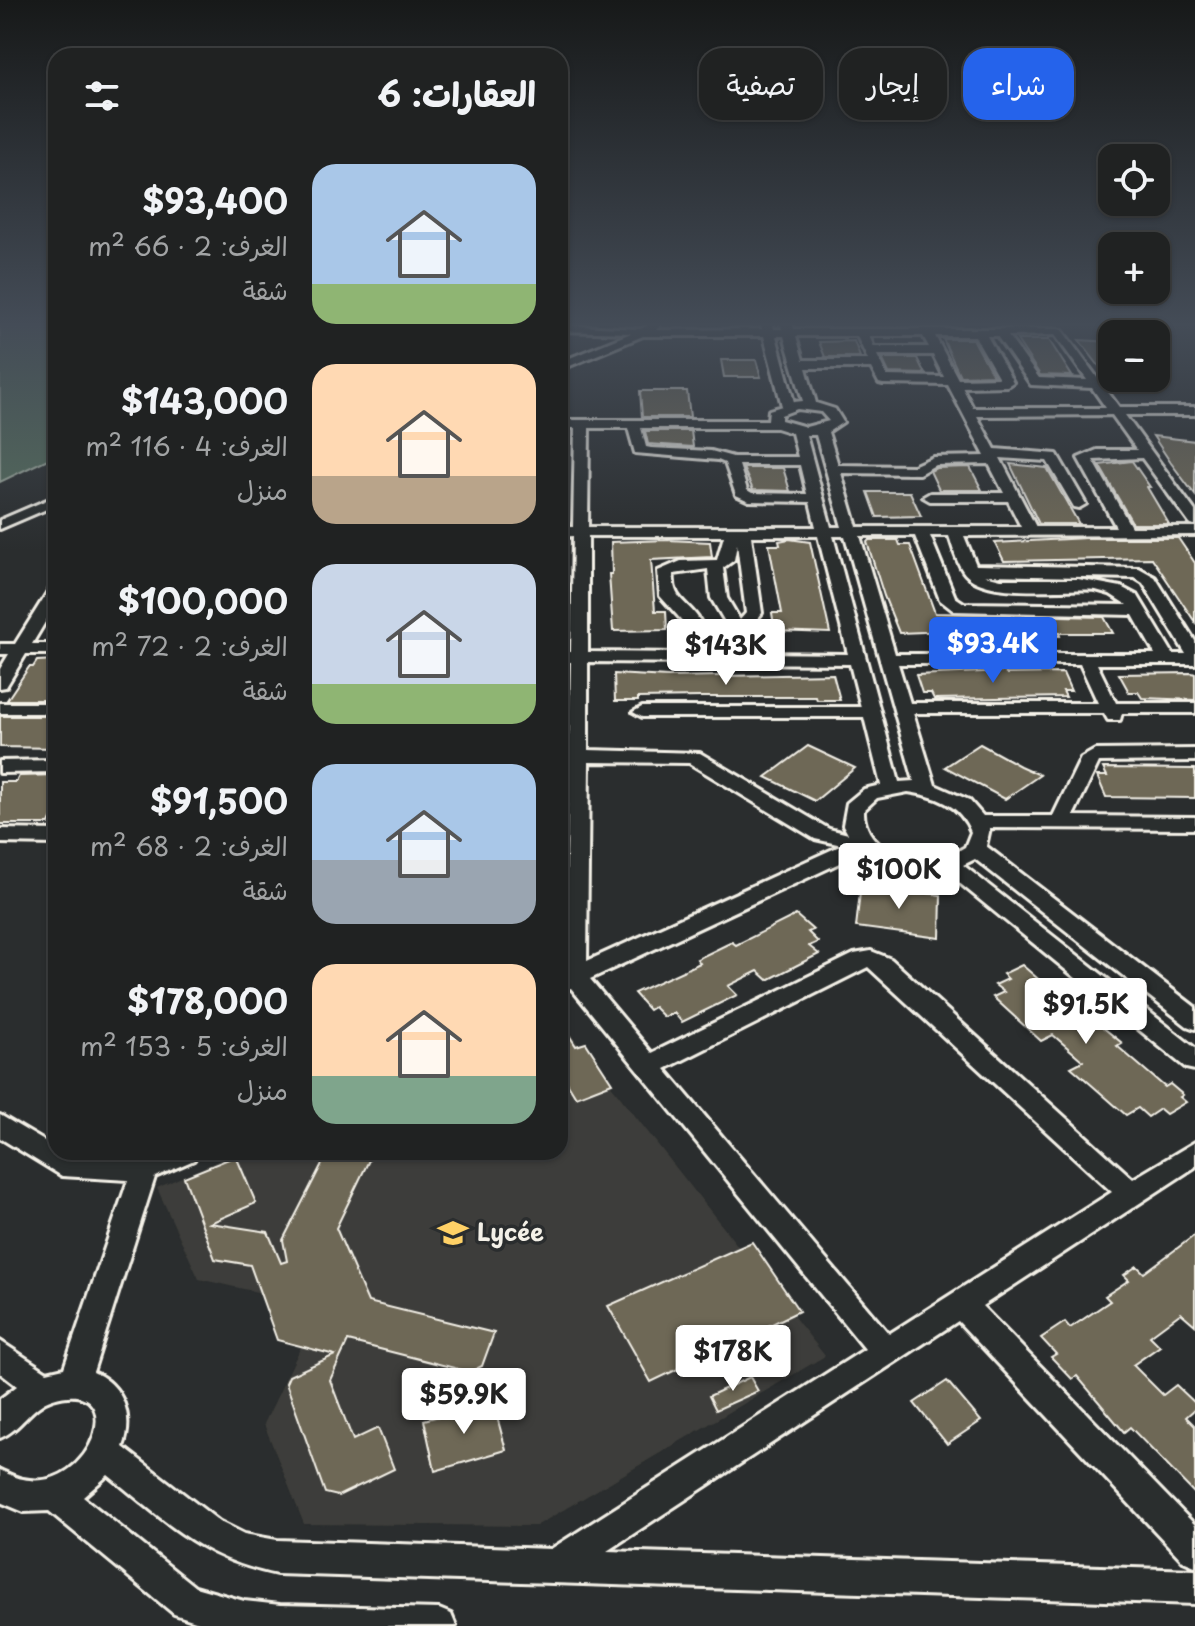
<!DOCTYPE html>
<html lang="ar">
<meta charset="utf-8">
<style>
body{margin:0;font-family:"Playpen Sans","Playpen Sans Arabic",sans-serif;background:#282a2a;color:#f1f3f6;direction:rtl;height:100vh;display:flex;flex-direction:column;font-size:30px;white-space:nowrap}
*{box-sizing:border-box;margin:0}
p{font-size:26px;color:#a2a4a5}
.icon{flex:none;width:44px;height:44px;fill:none;stroke:currentColor;stroke-width:2;stroke-linecap:round;stroke-linejoin:round}
.map{position:relative;flex:1;overflow:hidden;direction:ltr}
.drawer{position:absolute;left:48px;top:48px;width:520px;height:1112px;display:flex;flex-direction:column;background:#202222;border-radius:24px;box-shadow:0 2px 6px #0004,0 0 0 2px #3d3f40;direction:rtl}
.drawer>*{flex:none}
.top-card{position:absolute;left:592px;top:48px;width:482px;height:72px;direction:rtl;display:flex;gap:16px}
.controls{position:absolute;left:1098px;top:144px;display:grid;gap:16px}
.controls a{display:grid;place-items:center;width:72px;height:72px;border-radius:16px;background:#202222;box-shadow:0 2px 6px #0004,0 0 0 2px #3d3f40;font-size:40px}
.price{position:absolute;translate:-50% -68px;padding:0 18px;border-radius:8px;background:#fff;color:#222;font-size:26px;line-height:52px;filter:drop-shadow(0 2px 4px #0008)}
.price::after{content:'';position:absolute;left:50%;top:48px;width:24px;height:18px;margin-left:-12px;background:inherit;clip-path:polygon(0 0,100% 0,50% 100%)}
.price.active{background:#2563eb;color:#fff}
ul{padding:0;list-style:none}
li{display:flex;align-items:center;gap:24px;height:200px;padding:0 32px}
li span{display:grid;place-items:center;flex:none;width:224px;height:160px;border-radius:24px;color:#555}
li>.icon{margin-inline-start:auto}
span .icon{width:96px;height:96px;fill:#fffc;stroke-width:1}
li b{font-size:34px}
h2{display:flex;justify-content:space-between;align-items:center;height:96px;padding:0 32px;font-size:34px}
.pill{padding:0 28px;border-radius:24px;background:#202222;box-shadow:0 2px 6px #0004,0 0 0 2px #3d3f40;font-size:28px;line-height:72px}
.pill.active{background:#2563eb;color:#fff}
.map>svg:first-child{display:block}
.built{fill:#3e3e3a}
.green{fill:#546d5b;stroke:#a4afa2;stroke-width:2}
.building{fill:#6e6757;stroke:#f4f1e8;stroke-width:2}
.lines{fill:none;stroke-linecap:round;stroke-linejoin:round}
.minor-casing{stroke:#f4f1e8;stroke-width:6}
.minor{fill:#2a2d2e;fill-rule:evenodd}
.labels{text-anchor:middle;stroke-width:7;stroke-linejoin:round;paint-order:stroke}
.near-poi-label{font-size:24px;font-weight:bold;fill:#f4f1e8;stroke:#2a2d2e;text-anchor:start}
</style>
<div class="map">
<svg width="1195" height="1626" viewBox="0 0 1195 1626">
<rect width="100%" height="100%" fill="#2a2d2e"/>
<filter id="ink" filterUnits="userSpaceOnUse"><feTurbulence type="fractalNoise" baseFrequency=".0125" numOctaves="2"/><feDisplacementMap in="SourceGraphic" scale="16" xChannelSelector="R" yChannelSelector="G"/><feConvolveMatrix kernelMatrix="1 2 1 2 8 2 1 2 1" color-interpolation-filters="sRGB"/></filter>
<g filter="url(#ink)">
<path class="built" d="M560 1021 825 1356 536 1526 304 1524 264 1424 310 1328 302 1302 199 1279 157 1188 238 1152H560Z"/>
<path class="green" d="M0 322H56V455L0 482Z"/>
<g class="building">
<path d="M943 339H973L993 375 960 376Z"/>
<path d="M1017 340H1049L1072 376 1040 375Z"/>
<path d="M1079 340 1112 342V358L1099 366Z"/>
<path d="M854 341 860 357H825L819 342Z"/>
<path d="M882 358H917L925 374 889 373Z"/>
<path d="M721 360H756L761 377H724Z"/>
<path d="M640 391H687L690 417H642Z"/>
<path d="M645 431H691L693 447 648 444Z"/>
<path d="M1153 436 1195 441V495L1171 463Z"/>
<path d="M1132 461 1150 487H1147L1169 524H1133L1099 465Z"/>
<path d="M1010 464 1047 468 1079 524H1039Z"/>
<path d="M970 467 982 490H939L930 471 936 468Z"/>
<path d="M743 468H783L790 491 753 490Z"/>
<path d="M868 492H910L921 516 877 517Z"/>
<path d="M1086 538H1178L1195 563V622L1152 558 1004 561 995 543Z"/>
<path d="M789 539 810 542 830 633 775 631 772 613H782L769 545H780L779 541Z"/>
<path d="M668 540 710 542 712 557 651 560 655 611H666L667 630 613 631 609 574H612L611 542Z"/>
<path d="M869 540H898L900 545H910L935 613 1104 617 1113 633H1059L1060 636 950 631 899 633 884 596 867 542Z"/>
<path d="M56 660V693L52 700H7L29 667H33L37 661Z"/>
<path d="M1005 671 1006 674 1063 673 1071 691H1063L1066 697 934 699 931 693H922L916 675Z"/>
<path d="M1192 673 1195 674V700L1142 698 1138 692H1129L1119 674Z"/>
<path d="M614 674 668 677 833 674 840 700H817L816 697H701L638 698V701H615Z"/>
<path d="M0 716H56V748L0 747Z"/>
<path d="M980 744 1020 766 1040 775 1005 799 945 767Z"/>
<path d="M808 746 855 768 815 801 766 777Z"/>
<path d="M1103 768 1195 769V798L1106 797 1097 776H1107Z"/>
<path d="M56 775V809L49 824H0V782H16L19 776Z"/>
<path d="M861 884 941 895 940 938 856 927Z"/>
<path d="M796 915 813 930 808 932 818 942 809 946 819 954 768 980 758 971 728 986 737 995 682 1022 674 1013 664 1017 654 1007 649 1010 634 993 700 963 697 959 732 942 736 945Z"/>
<path d="M1022 965 1081 1016 1085 1013 1122 1043 1117 1046 1165 1087 1170 1084 1183 1095 1180 1097 1186 1102 1166 1114 1160 1109 1148 1117 1138 1108 1126 1115 1071 1067 1083 1061 1053 1035 1041 1041 993 997 1004 992 995 985 1008 979 1003 974Z"/>
<path d="M560 1021 576 1046 586 1043 612 1083 576 1097 560 1071Z"/>
<path d="M328 1152H373L336 1228 368 1302 494 1333 482 1366 470 1372 348 1341 330 1380 353 1440 378 1428 394 1469 338 1496 325 1493 286 1383 289 1376 335 1355 277 1340 250 1265 215 1259 184 1177 236 1156 256 1203 210 1223 268 1232 281 1263 287 1261 283 1240Z"/>
<path d="M1195 1235V1325L1181 1313 1150 1336 1160 1346 1133 1365 1163 1395 1176 1385 1195 1403V1409L1186 1417 1195 1426V1494L1130 1427 1124 1432 1077 1376 1072 1379 1051 1357 1056 1354 1041 1338 1065 1322 1070 1328 1110 1301 1105 1296 1129 1280 1124 1275 1137 1266 1144 1273Z"/>
<path d="M752 1242 799 1311 651 1382 608 1306Z"/>
<path d="M750 1377 758 1391 716 1410 709 1396Z"/>
<path d="M947 1381 981 1421 947 1444 914 1403Z"/>
<path d="M493 1402 506 1450 435 1471 424 1420Z"/>
</g>
<g class="lines">
<g class="minor-casing">
<g id="minor">
<path d="M760 322H772L774 329H782L780 322H792L794 329H1058L1062 330 1119 407H1195V415H1125L1195 511V525L1190 524 1142 458 1093 460 1131 527H1195V535L964 536 976 565 1139 568 1155 577 1195 641V664H1097L1116 703H1195V713H1122L1120 720H1108L1104 713H913L935 785 969 800 983 816H1053L1081 758 1095 750 1195 749V761L1099 762 1073 816 1195 817V829L990 828 986 846 1195 1007V1029L1187 1026 975 859 963 865 1195 1048V1070L1186 1068 946 872C914 875 889 870 863 852L590 979 652 1053 854 954 871 951 891 959 1133 1179 1195 1142V1167L982 1306 1195 1525V1566L1183 1561 958 1321 607 1551 1195 1570V1604L277 1574C200 1558 167 1522 108 1475L83 1497 195 1587 244 1601 280 1605 439 1609 451 1614 456 1626H211L174 1614 49 1511 24 1512 0 1502V1470C7 1473 15 1478 23 1479 94 1495 131 1375 53 1399 30 1406 21 1430 0 1438V1399L17 1386 0 1373V1341L47 1372 64 1368 128 1180 62 1176 0 1138V1115L56 1148V1152L67 1154 135 1159 137 1152H198L194 1160 155 1177 93 1372C124 1385 134 1417 123 1447L220 1522 244 1534 277 1540 551 1549 865 1349 571 988 560 991 566 908 571 662H560V652H571L573 536 560 537V527H573L575 428H560V420H768L769 410 782 406 764 336H643L560 370V362L631 333 560 331V325L640 329 654 323 660 326 656 330 762 329ZM1055 335 1087 380 1039 378 1008 336ZM776 336H784L803 401 794 402ZM796 336H857L868 360H803ZM869 336H923L929 347H874ZM935 336H975L999 378 958 379ZM987 336H997L1031 385 1092 388 1106 408H973L962 387 1007 386 1013 382ZM877 355H933L944 377 887 376ZM806 368H871L879 383 883 384 948 385 985 456 933 457 913 466 838 465 828 432 843 422 835 409 816 403ZM797 409 821 412 829 421 806 427 781 420V415ZM1112 415 1137 450H1097L1078 458 1116 527H1036L1000 458 1047 461 1074 507 1079 508 1086 504 1057 454 995 449 977 416ZM589 428H628L635 453 718 460 725 463 736 495 749 501 810 502 816 527H588ZM641 428H776L792 433 798 457H733L711 451 651 448 646 447ZM806 435H816L842 527H831ZM989 464 1004 493H930L923 497 930 501H1008L1021 527H857L841 473 919 474 935 465ZM739 465H800L807 494 752 493 747 490ZM588 536H724L717 560 681 561 658 571 660 596 686 625 687 653 588 652ZM751 536H818L848 654 742 653 741 640 762 613ZM833 536H845L914 781 899 782ZM860 536H915L940 600 954 611 1133 615 1155 654H895ZM930 536H949C953 547 956 561 963 571 982 600 1064 587 1096 590L1110 594 1127 605 964 603 955 597ZM737 544 746 613 740 620 727 598 723 568 734 560ZM708 569 711 598 731 632 725 640V653H704C704 643 705 629 700 621 689 602 671 600 674 574ZM985 575 1135 578 1143 583 1186 654H1173L1138 596 1121 587 1078 579H1001ZM588 662 850 664 861 707H642L633 712 642 717H864L881 785 864 789 847 803 843 825 848 834 829 829 700 753 588 750ZM898 664H1080L1098 703H910ZM589 762 689 763 815 839 842 845 587 961ZM908 792C936 796 960 804 971 832L965 847C958 851 950 856 942 858 909 869 862 846 864 810L877 798ZM868 967 1112 1192 889 1334 665 1069Z"/>
<path d="M56 496V505L0 529V520Z"/>
<path d="M56 586V604L32 644H56V654H26L6 687 0 688V669L9 654H0V644H15L50 588Z"/>
<rect x="0" y="703" width="56" height="10"/>
<path d="M56 760V772L0 773V761Z"/>
<path d="M0 829 56 830V844L0 843Z"/>
</g>
</g>
<use href="#minor" class="minor"/>
</g>
</g>
<linearGradient id="sky" x2="0" y2="1"><stop stop-color="#171919"/><stop offset="0.59" stop-color="#444c57"/><stop offset="1" stop-color="#444c57" stop-opacity="0"/></linearGradient>
<rect width="1195" height="550" fill="url(#sky)"/>
<defs>
<g id="school-bare" transform="scale(2.4)"><path d="M0-5L7-2L0 1L-7-2ZM-4 1L0 2.5L4 1V4Q0 6-4 4Z" fill="#ffd166" stroke="#2a2d2e" stroke-width="2.5" paint-order="stroke"/></g>
</defs>
<g fill-rule="evenodd">
<use href="#school-bare" x="453" y="1233"/>
</g>
<g class="labels">
<g class="near-poi-label">
<text x="477" y="1241">Lycée</text>
</g>
</g>
</svg>
<div class="controls">
<a><svg class="icon" aria-label="locate" viewBox="0 0 24 24"><circle cx="12" cy="12" r="6"/><path d="M12 2v4M12 18v4M2 12h4M18 12h4"/></svg></a>
<a>+</a>
<a>−</a>
</div>
<b class="price active" style="left:993px;top:685px">$93.4K</b>
<b class="price" style="left:726px;top:687px">$143K</b>
<b class="price" style="left:899px;top:911px">$100K</b>
<b class="price" style="left:1086px;top:1046px">$91.5K</b>
<b class="price" style="left:733px;top:1393px">$178K</b>
<b class="price" style="left:464px;top:1436px">$59.9K</b>
<div class="top-card">
<a class="pill active">شراء</a>
<a class="pill">إيجار</a>
<a class="pill">تصفية</a>
</div>
<section class="drawer">
<h2>العقارات: 6<svg class="icon" aria-label="filters" viewBox="0 0 24 24"><path d="M4 7h16M4 17h16"/><circle cx="9" cy="7" r="2"/><circle cx="15" cy="17" r="2"/></svg></h2>
<ul>
<li><span style="background:linear-gradient(#a9c7e8 75%,#8fb573 0)"><svg class="icon" aria-label="home" viewBox="0 0 24 24"><path d="M3 11l9-7 9 7M6 9v11h12V9"/></svg></span><div><b>$93,400</b><p>الغرف: 2 · 66 m²</p><p>شقة</p></div></li>
<li><span style="background:linear-gradient(#ffd9b3 70%,#b9a48a 0)"><svg class="icon" aria-label="home" viewBox="0 0 24 24"><path d="M3 11l9-7 9 7M6 9v11h12V9"/></svg></span><div><b>$143,000</b><p>الغرف: 4 · 116 m²</p><p>منزل</p></div></li>
<li><span style="background:linear-gradient(#c9d6e8 75%,#8fb573 0)"><svg class="icon" aria-label="home" viewBox="0 0 24 24"><path d="M3 11l9-7 9 7M6 9v11h12V9"/></svg></span><div><b>$100,000</b><p>الغرف: 2 · 72 m²</p><p>شقة</p></div></li>
<li><span style="background:linear-gradient(#a9c7e8 60%,#9aa5b1 0)"><svg class="icon" aria-label="home" viewBox="0 0 24 24"><path d="M3 11l9-7 9 7M6 9v11h12V9"/></svg></span><div><b>$91,500</b><p>الغرف: 2 · 68 m²</p><p>شقة</p></div></li>
<li><span style="background:linear-gradient(#ffd9b3 70%,#7fa58c 0)"><svg class="icon" aria-label="home" viewBox="0 0 24 24"><path d="M3 11l9-7 9 7M6 9v11h12V9"/></svg></span><div><b>$178,000</b><p>الغرف: 5 · 153 m²</p><p>منزل</p></div></li>
</ul>
</section>
</div>
